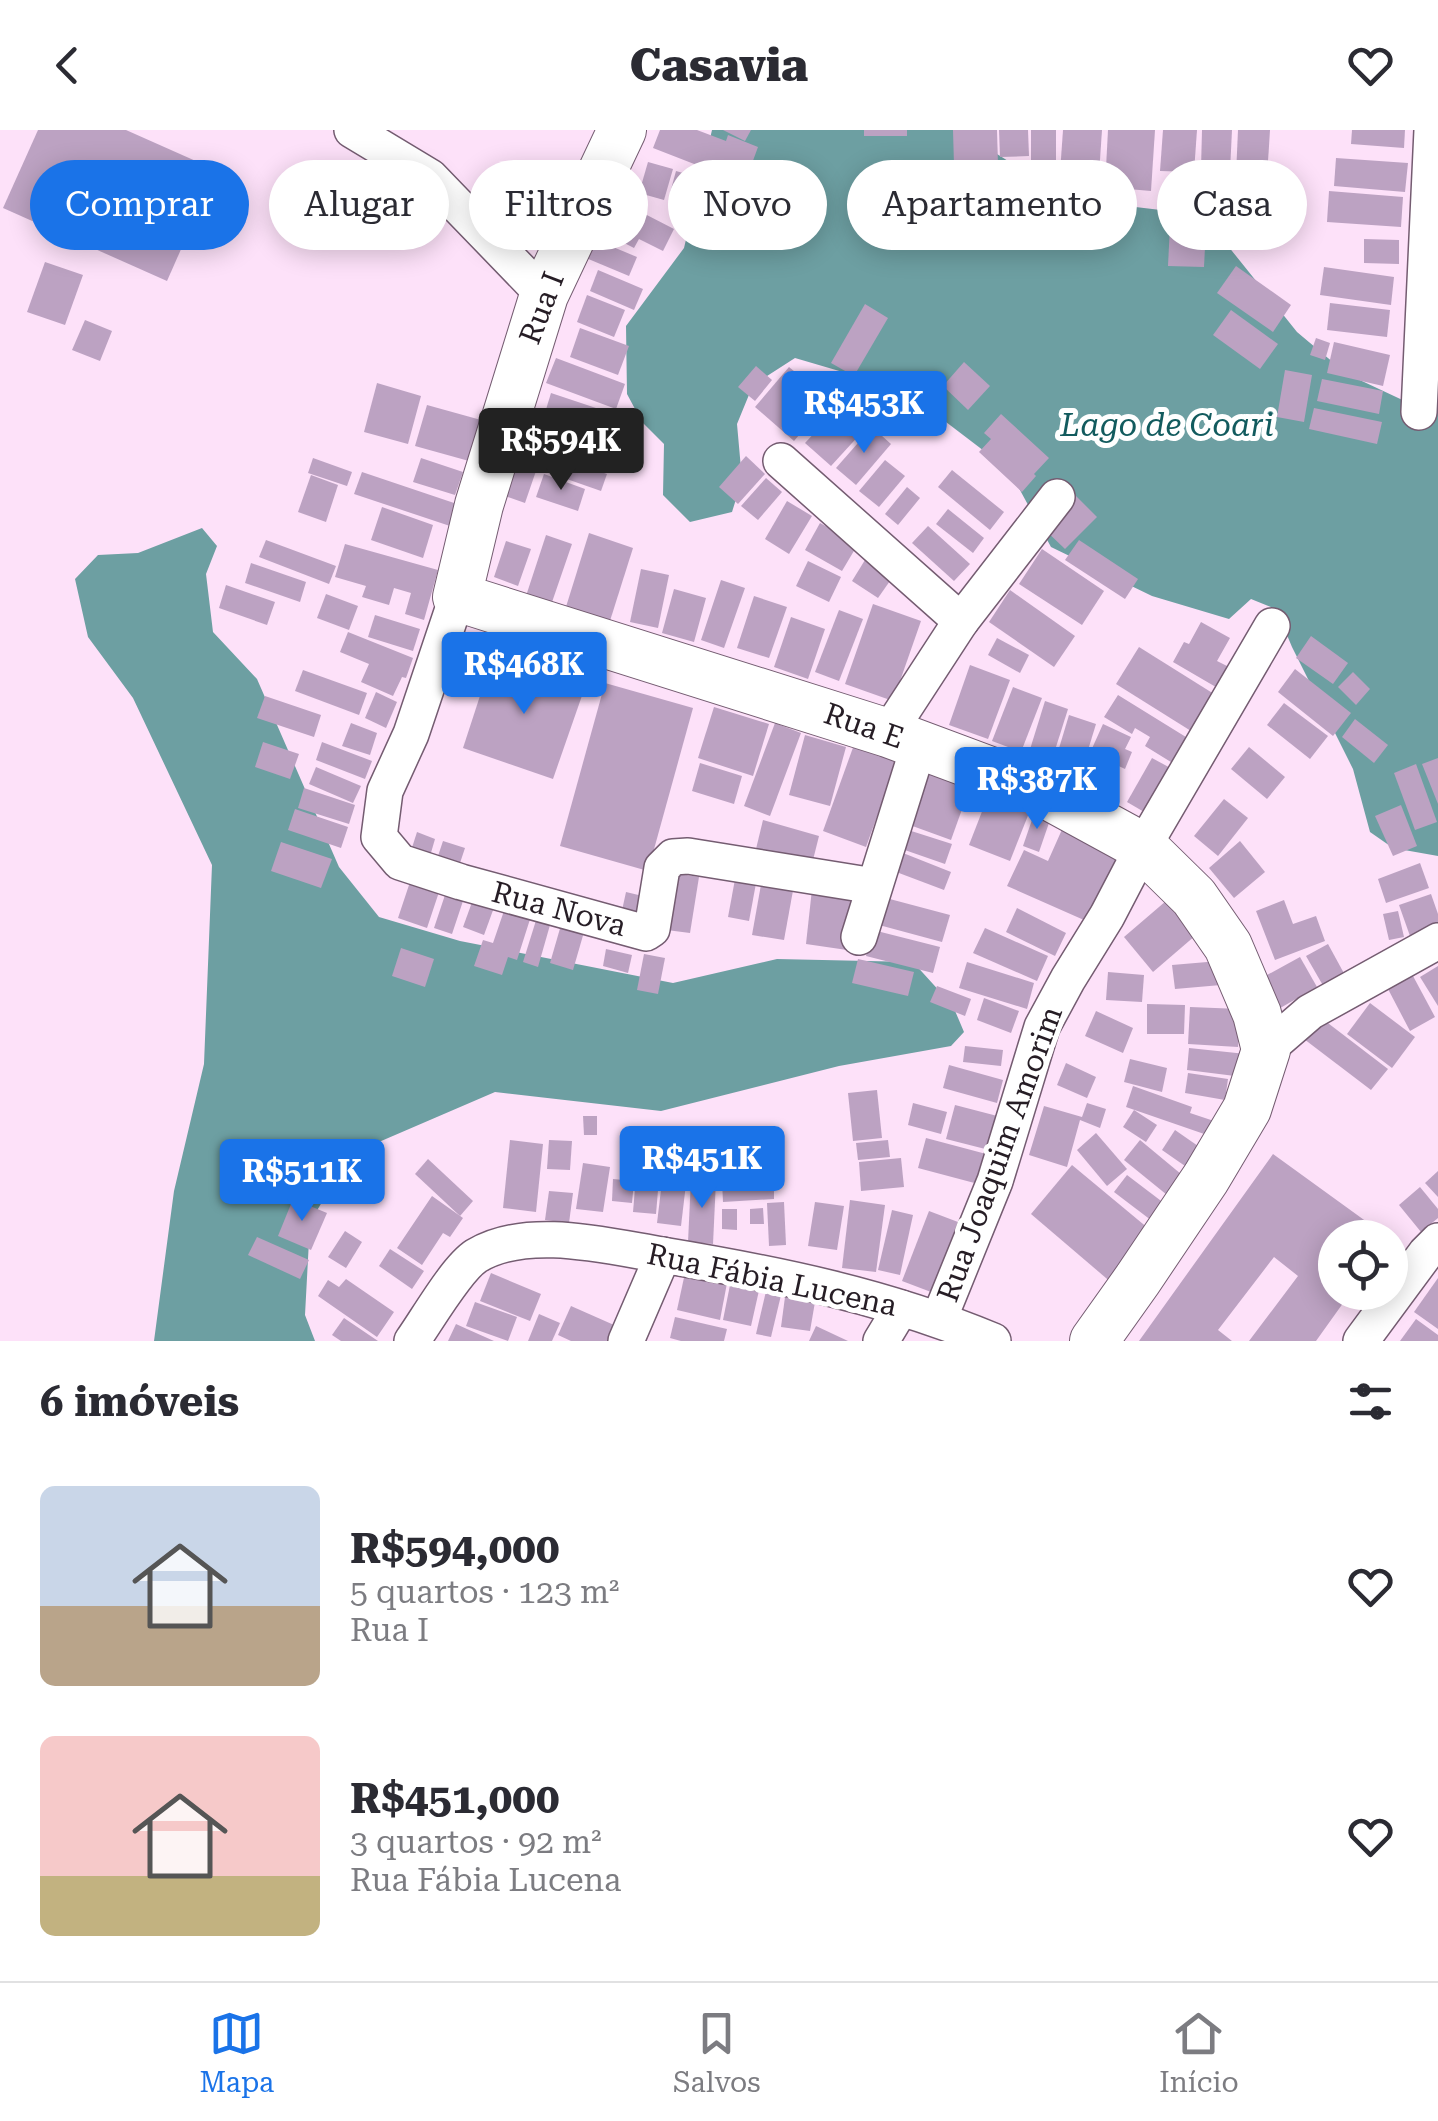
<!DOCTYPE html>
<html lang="pt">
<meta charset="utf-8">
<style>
body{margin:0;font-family:"Roboto Serif",serif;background:#f2f2f3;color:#2b2b33;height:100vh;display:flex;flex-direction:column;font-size:38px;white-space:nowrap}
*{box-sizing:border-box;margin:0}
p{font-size:32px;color:#7c7c81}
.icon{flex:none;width:55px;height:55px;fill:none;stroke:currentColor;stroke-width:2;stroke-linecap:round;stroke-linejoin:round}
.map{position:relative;height:1211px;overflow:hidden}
.side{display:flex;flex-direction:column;background:#fff;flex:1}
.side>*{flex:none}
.top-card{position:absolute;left:30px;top:30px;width:1380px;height:90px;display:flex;gap:20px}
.tools{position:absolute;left:1318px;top:1090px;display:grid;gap:20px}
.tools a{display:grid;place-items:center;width:90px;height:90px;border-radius:50%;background:#fff;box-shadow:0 5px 25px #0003;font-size:50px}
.price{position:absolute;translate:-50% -85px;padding:0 22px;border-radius:10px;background:#1a73e8;color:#fff;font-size:32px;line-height:65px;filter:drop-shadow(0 2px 5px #0008)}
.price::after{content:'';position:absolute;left:50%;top:60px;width:30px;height:22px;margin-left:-15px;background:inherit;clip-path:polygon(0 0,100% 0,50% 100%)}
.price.active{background:#222;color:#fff}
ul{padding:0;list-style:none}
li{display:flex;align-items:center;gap:30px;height:250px;padding:0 40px}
li span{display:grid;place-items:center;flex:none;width:280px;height:200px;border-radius:15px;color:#555}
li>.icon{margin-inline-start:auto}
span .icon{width:120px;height:120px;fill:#fffc;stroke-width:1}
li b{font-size:42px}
h2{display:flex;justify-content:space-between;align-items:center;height:120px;padding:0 40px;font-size:42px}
.tag{padding:0 35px;border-radius:45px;background:#fff;box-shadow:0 5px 25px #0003;font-size:35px;line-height:90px}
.tag.active{background:#1a73e8;color:#fff}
header{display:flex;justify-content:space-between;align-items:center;height:130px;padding:0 40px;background:#fff;font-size:45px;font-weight:800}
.tabs{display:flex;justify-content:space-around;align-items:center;height:140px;border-top:2px solid #e1e1e2;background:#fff;font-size:28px;color:#7c7c81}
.tabs a{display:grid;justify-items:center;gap:5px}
.tabs .active{color:#1a73e8}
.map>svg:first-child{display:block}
.water{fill:#6d9fa2}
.building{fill:#bca2c2}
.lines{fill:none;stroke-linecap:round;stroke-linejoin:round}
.street-casing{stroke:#745c71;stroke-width:38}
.secondary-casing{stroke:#745c71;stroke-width:50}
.street{stroke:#fff;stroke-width:35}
.secondary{stroke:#fff;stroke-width:48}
.labels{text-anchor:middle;stroke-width:10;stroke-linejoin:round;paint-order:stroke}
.street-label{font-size:30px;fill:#261d25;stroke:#fff}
.water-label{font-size:32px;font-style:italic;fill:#125b5e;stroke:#fff}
</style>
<header><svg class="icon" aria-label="back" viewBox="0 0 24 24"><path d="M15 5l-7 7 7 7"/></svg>Casavia<svg class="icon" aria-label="heart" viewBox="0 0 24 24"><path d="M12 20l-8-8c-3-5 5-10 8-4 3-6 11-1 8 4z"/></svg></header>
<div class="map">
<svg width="1438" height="1211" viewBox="0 0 1438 1211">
<rect width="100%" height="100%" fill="#fde1f9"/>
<g class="water">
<path d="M712 0H967L970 7 1068 69 1186 83 1224 111 1297 202 1347 244 1411 274 1438 269V726L1393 718 1370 702 1353 639 1292 517 1276 479 1251 469 1229 489 1152 466 1051 417 1009 340 904 260 795 228 753 255 737 294 742 350 732 382 690 392 663 365 664 314 642 292 627 264 626 196 684 118Z"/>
<path d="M202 398 217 416 206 444 213 502 257 549 339 737 379 787 460 811 673 853 777 829 913 832 953 876 964 902 951 916 839 936 661 981 495 962 351 1024 310 1092 305 1185 315 1211H154L174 1061 204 934 212 735 133 568 88 507 75 449 98 425 138 423Z"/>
</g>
<g class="building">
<path d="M38 0H126L216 40 167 151 3 78Z"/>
<path d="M660 0H697L726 11 728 5 758 17 747 47 727 39 725 46 653 18Z"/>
<path d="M723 0H751L745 11Z"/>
<rect x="864" y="0" width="43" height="6"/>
<path d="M953 0H997L998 35H954Z"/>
<path d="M999 0H1028L1029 26 1000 27Z"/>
<rect x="1031" y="0" width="25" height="43"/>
<path d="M1063 0H1102L1098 59 1059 57Z"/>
<path d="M1108 0H1155L1151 61 1105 57Z"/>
<path d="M1163 0H1197L1194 42 1160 41Z"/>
<path d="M1202 0H1232L1230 41 1201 39Z"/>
<path d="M1238 0H1270L1267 47 1236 45Z"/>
<path d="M1352 0H1405L1404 18 1351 14Z"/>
<path d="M1336 28 1408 33 1405 62 1334 56Z"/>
<path d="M648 32 673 39 664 70 639 63Z"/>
<path d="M676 41 718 53 711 76 670 63Z"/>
<path d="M1329 61 1403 67 1401 97 1327 92Z"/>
<path d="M608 65 674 99 663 121 639 109 634 118 593 97Z"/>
<path d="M1170 95 1206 97 1204 137 1168 136Z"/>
<path d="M594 109 637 127 629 146 586 128Z"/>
<path d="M1364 109 1399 110V134L1364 133Z"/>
<path d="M45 132 83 145 65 195 27 182Z"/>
<path d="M1236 136 1291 175 1273 202 1217 163Z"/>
<path d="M1324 137 1394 147 1391 175 1320 165Z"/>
<path d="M598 140 643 159 634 180 590 161Z"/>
<path d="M587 165 625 180 614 207 577 192Z"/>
<path d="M1330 173 1390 180 1387 207 1327 200Z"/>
<path d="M865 174 888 188 854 246 831 233Z"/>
<path d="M1231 180 1278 214 1260 239 1213 205Z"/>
<path d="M85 190 112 201 100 231 72 220Z"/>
<path d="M580 198 629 216 618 245 570 227Z"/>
<path d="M1316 208 1330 213 1325 230 1310 225Z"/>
<path d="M1334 212 1390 225 1383 256 1327 243Z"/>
<path d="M556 228 625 254 616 279 546 253Z"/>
<path d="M964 232 990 256 968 280 943 256Z"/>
<path d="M756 236 772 250 755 271 738 257Z"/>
<path d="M789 237 829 270 794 311 755 277Z"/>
<path d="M1285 240 1312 245 1304 292 1277 287Z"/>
<path d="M1322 249 1383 261 1379 284 1317 271Z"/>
<path d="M377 253 421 266 408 314 364 302Z"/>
<path d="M551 263 605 281 597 303 544 286Z"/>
<path d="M848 267 873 290 831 336 805 313Z"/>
<path d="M427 275 481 290 469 331 415 316Z"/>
<path d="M1314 278 1382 292 1377 314 1309 299Z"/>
<path d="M1001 284 1049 328 1034 344 1036 346 1022 362 979 322 991 309 984 303Z"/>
<path d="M551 292 599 308 591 335 542 318Z"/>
<path d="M872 297 891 314 856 355 836 338Z"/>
<path d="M547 323 607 344 601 361 541 340Z"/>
<path d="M746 326 765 344 738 374 719 357Z"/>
<path d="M313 328 352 342 347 356 308 343Z"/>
<path d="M421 328 463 342 455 365 413 352Z"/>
<path d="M510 329 537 338 525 373 499 364Z"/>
<path d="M885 330 905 346 879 377 859 361Z"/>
<path d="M952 340 1004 382 990 400 938 357Z"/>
<path d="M362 342 460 375 453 397 354 364Z"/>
<path d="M544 344 585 359 578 381 536 367Z"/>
<path d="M311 345 338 355 326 392 298 382Z"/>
<path d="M766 348 782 362 758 390 741 376Z"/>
<path d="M907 357 920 368 898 395 885 384Z"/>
<path d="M1074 364 1097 387 1065 419 1042 397Z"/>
<path d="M787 371 812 386 789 424 765 409Z"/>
<path d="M382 377 433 395 423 428 371 410Z"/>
<path d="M948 379 984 408 973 423 936 394Z"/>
<path d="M820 393 858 414 842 441 805 420Z"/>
<path d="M928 396 970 434 954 451 912 413Z"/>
<path d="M589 403 633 418 609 494 565 480Z"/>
<path d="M546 405 572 414 551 475 526 466Z"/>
<path d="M266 410 336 436 329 454 259 427Z"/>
<path d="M1079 410 1138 449 1125 469 1065 430Z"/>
<path d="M506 411 531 419 518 456 494 447Z"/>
<path d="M345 414 438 440 424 490 405 484 411 463 394 458 389 475 362 467 366 456 335 447Z"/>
<path d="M1042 419 1104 461 1082 495 1019 454Z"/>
<path d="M865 430 892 448 878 468 852 451Z"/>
<path d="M808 431 841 447 829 472 796 456Z"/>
<path d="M251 433 306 452 300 472 245 453Z"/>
<path d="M641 439 669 445 658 498 630 492Z"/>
<path d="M721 450 745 458 724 518 701 510Z"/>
<path d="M226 455 275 472 267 495 219 478Z"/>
<path d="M674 459 706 468 694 512 662 503Z"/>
<path d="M1010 460 1075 506 1054 537 989 492Z"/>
<path d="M326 464 358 476 349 500 317 488Z"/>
<path d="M754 466 787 477 769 528 737 518Z"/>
<path d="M873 474 921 491 893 571 845 554Z"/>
<path d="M839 480 863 489 839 551 815 542Z"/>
<path d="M375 485 420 499 413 521 368 507Z"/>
<path d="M791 487 825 499 808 549 774 537Z"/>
<path d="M1201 492 1230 508 1217 531 1233 539 1221 560 1173 532 1184 512 1189 514Z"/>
<path d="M348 502 413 528 406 548 402 547 393 566 361 552 369 534 340 522Z"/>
<path d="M1311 506 1348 533 1333 554 1296 528Z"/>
<path d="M997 508 1029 525 1020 543 988 525Z"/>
<path d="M1139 517 1222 569 1199 606 1116 554Z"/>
<path d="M493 526 585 557 553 649 463 618Z"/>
<path d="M970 535 1010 550 988 609 949 595Z"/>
<path d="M1295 539 1351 583 1333 606 1278 562Z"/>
<path d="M303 540 367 563 359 585 295 561Z"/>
<path d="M1353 542 1370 559 1356 575 1338 557Z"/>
<path d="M605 553 693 578 648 741 560 716Z"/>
<path d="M1013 557 1042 568 1021 622 992 611Z"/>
<path d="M376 562 397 572 386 598 365 588Z"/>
<path d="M1118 565 1194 612 1179 637 1145 616 1150 607 1135 598 1132 604 1104 587Z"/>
<path d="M265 566 321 585 314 607 257 588Z"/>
<path d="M1045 571 1068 579 1050 636 1027 629Z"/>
<path d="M1284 573 1328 606 1310 629 1267 595Z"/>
<path d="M714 577 769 594 753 646 698 628Z"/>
<path d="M1069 585 1096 594 1081 643 1054 635Z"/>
<path d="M1355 589 1388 615 1374 633 1342 607Z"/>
<path d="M351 593 377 603 370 625 342 616Z"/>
<path d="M775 593 801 603 770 686 744 676Z"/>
<path d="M1103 594 1131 607 1125 619 1132 622 1125 639 1110 632 1101 652 1081 643Z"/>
<path d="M805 605 846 617 830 676 789 665Z"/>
<path d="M263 612 299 624 290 649 255 637Z"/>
<path d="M322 612 372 631 365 649 316 630Z"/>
<path d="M855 612 898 628 866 717 823 701Z"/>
<path d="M1249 617 1285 647 1267 669 1231 639Z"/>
<path d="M1152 628 1176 641 1151 686 1127 672Z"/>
<path d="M1438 628V674L1422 634Z"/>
<path d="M700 633 742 646 734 674 692 661Z"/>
<path d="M1416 634 1437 692 1415 700 1394 643Z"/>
<path d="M316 637 361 656 353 673 309 654Z"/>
<path d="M925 641 970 657 951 710 907 694Z"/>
<path d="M304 658 355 675 349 694 298 678Z"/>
<path d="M990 661 1031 678 1010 731 969 715Z"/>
<path d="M1224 669 1248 688 1218 726 1194 706Z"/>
<path d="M1401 675 1417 716 1393 726 1375 686Z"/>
<path d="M295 679 348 697 341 718 288 700Z"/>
<path d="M1035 681 1051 687 1039 722 1023 716Z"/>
<path d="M763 690 819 706 812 734 756 719Z"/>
<path d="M1064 695 1123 723 1093 794 1007 756 1024 720 1048 731Z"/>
<path d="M905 699 952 714 945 734 899 718Z"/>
<path d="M417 702 435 709 428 733 409 727Z"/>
<path d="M443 711 465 718 456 745 434 738Z"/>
<path d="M1240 711 1265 742 1234 768 1209 738Z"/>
<path d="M281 712 332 729 321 758 271 741Z"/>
<path d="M898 721 951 742 944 760 891 740Z"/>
<path d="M1420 733 1429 758 1386 773 1378 749Z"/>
<path d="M668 742 699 747 690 803 659 799Z"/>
<path d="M736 744 757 748 749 791 728 787Z"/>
<path d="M412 746 441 756 427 798 398 788Z"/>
<path d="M762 749 794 755 784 810 752 805Z"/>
<path d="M812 759 854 764 847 820 806 814Z"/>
<path d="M626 762 651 768 646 791 621 785Z"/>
<path d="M475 764 496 772 484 805 463 797Z"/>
<path d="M1431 764 1438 784V796L1410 806 1399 775Z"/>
<path d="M445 765 463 771 452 804 434 798Z"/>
<path d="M1173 765 1203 799 1153 842 1124 807Z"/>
<path d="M886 768 950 785 942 812 879 795Z"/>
<path d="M1284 770 1293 794 1316 786 1325 811 1275 830 1256 781Z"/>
<path d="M506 775 532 783 517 830 508 827 502 845 474 836 483 810 493 813Z"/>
<path d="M1017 778 1066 803 1055 826 1006 802Z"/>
<path d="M1398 781 1404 807 1389 810 1383 784Z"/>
<path d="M538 784 552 788 538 837 523 832Z"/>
<path d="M561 795 584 802 573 840 550 833Z"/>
<path d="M985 798 1048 826 1037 851 973 823Z"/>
<path d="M873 800 940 817 933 843 866 826Z"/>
<path d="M1328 814 1346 847 1325 859 1306 826Z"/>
<path d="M401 818 434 829 425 857 392 846Z"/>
<path d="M606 819 632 825 628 843 603 836Z"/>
<path d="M644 824 665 828 658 864 637 860Z"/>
<path d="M1300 827 1317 857 1275 881 1258 850Z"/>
<path d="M858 829 914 842 908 866 852 853Z"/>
<path d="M1219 831 1221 855 1175 859 1172 835Z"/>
<path d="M967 832 1034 853 1027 879 959 858Z"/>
<path d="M1438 836V876L1420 847Z"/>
<path d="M1108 842 1144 845 1142 872 1106 870Z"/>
<path d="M1413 846 1435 887 1410 901 1388 859Z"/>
<path d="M937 856 971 869 965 886 930 872Z"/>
<path d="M984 868 1019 881 1011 903 977 890Z"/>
<path d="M1370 873 1415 907 1392 938 1347 904Z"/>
<path d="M1147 874 1185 875 1184 904H1147Z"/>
<path d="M1190 877 1240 879 1238 917 1188 914Z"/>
<path d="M1096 881 1133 898 1123 923 1085 906Z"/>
<path d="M1320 887 1388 939 1371 960 1304 909Z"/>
<path d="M965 916 1003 920 1001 936 963 932Z"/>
<path d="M1189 918 1246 924 1243 947 1187 940Z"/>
<path d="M1130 929 1167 938 1162 962 1124 952Z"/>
<path d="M1066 933 1096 947 1087 968 1057 955Z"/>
<path d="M949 935 1003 950 997 973 943 958Z"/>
<path d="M1188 943 1228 949 1225 970 1185 963Z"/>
<path d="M1133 956 1192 977 1190 983 1214 991 1210 1006 1126 977Z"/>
<path d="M877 960 882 1008 853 1011 848 963Z"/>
<path d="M913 973 947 982 941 1004 908 995Z"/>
<path d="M1087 973 1106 979 1100 998 1080 990 1067 1037 1029 1025 1044 976 1082 987Z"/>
<path d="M955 975 1005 988 997 1022 946 1009Z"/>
<path d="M1134 980 1157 995 1146 1012 1123 997Z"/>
<path d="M583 986H597V1005H584Z"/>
<path d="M1175 1000 1211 1025 1198 1045 1162 1020Z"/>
<path d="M1096 1003 1127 1039 1107 1056 1077 1020Z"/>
<path d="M926 1008 990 1025 982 1055 918 1038Z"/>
<path d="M510 1010 543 1014 536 1082 503 1078Z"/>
<path d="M549 1010 572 1011 570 1040 547 1039Z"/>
<path d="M888 1010 890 1027 858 1030 856 1013Z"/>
<path d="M1140 1010 1187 1049 1172 1069 1124 1030Z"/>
<path d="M638 1023 661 1025 656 1084 633 1082Z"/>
<path d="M1273 1024 1389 1108H1335V1162H1351L1316 1211H1249L1298 1146 1274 1127 1218 1200 1232 1211H1139Z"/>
<path d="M901 1028 904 1057 861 1061 859 1032Z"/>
<path d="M428 1029 473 1071 460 1086 415 1044Z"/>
<path d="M583 1033 610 1037 603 1082 576 1079Z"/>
<path d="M664 1035 688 1037 681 1096 657 1093Z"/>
<path d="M1072 1035 1155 1104 1113 1154 1031 1084Z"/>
<path d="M1438 1041V1067L1425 1053Z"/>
<path d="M1127 1045 1173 1080 1160 1097 1114 1062Z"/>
<path d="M613 1049 634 1051 632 1073 612 1071Z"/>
<path d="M691 1049 716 1050 713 1114 688 1112Z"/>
<path d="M774 1049V1069L723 1072 722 1051Z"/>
<path d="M1420 1057 1438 1079V1088L1421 1102 1399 1075Z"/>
<path d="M549 1061 573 1063 569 1093 545 1090Z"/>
<path d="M432 1066 463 1088 450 1107 443 1103 422 1135 397 1118Z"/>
<path d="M293 1069 327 1083 311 1120 278 1106Z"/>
<path d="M850 1070 885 1075 876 1142 842 1138Z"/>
<path d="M784 1072 786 1115 769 1116 767 1073Z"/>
<path d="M815 1072 844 1076 837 1120 808 1116Z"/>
<path d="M763 1078 764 1094H750V1079Z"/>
<path d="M722 1079H737V1100L722 1099Z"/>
<path d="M892 1080 913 1085 900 1145 878 1140Z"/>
<path d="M929 1081 958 1092 931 1162 902 1151Z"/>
<path d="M345 1101 362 1112 346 1138 328 1127Z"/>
<path d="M257 1107 309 1130 300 1149 248 1125Z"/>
<path d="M390 1119 424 1141 412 1159 379 1136Z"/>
<path d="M491 1143 541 1164 530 1191 480 1171Z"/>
<path d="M685 1143 727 1153 720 1190 677 1180Z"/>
<path d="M1438 1148V1199L1414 1182Z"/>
<path d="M346 1149 394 1182 377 1207 318 1166 328 1150 339 1157Z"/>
<path d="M731 1150 760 1156 751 1196 723 1190Z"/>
<path d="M767 1157 782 1161 771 1207 756 1204Z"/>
<path d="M785 1167 815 1172 810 1201 781 1197Z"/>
<path d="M475 1172 517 1187 508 1211 466 1196Z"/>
<path d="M571 1176 614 1195 607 1211H571L558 1205Z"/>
<path d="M539 1184 560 1193 552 1211H528Z"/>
<path d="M675 1187 727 1199 724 1211H681L670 1208Z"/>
<path d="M344 1188 378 1211H341L332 1205Z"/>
<path d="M1416 1189 1438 1205V1211H1400Z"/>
<path d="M456 1194 467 1199 494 1211H448Z"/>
<path d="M816 1196 848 1211H809Z"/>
</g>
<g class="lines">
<g class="street-casing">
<g id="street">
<path d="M352 0 430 47 544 165"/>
<path d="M1419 282 1432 0"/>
<path d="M781 331 961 491"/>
<path d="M457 467 411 604 385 661 379 707 400 732 461 752 646 803 652 799 662 738 673 727 688 726 874 756"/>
<path d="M888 603 961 491 1057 367"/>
<path d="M859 807 919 615"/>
<path d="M1266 920 1310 882 1438 811"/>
<path d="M939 1189 995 1051 1042 897 1068 849 1107 786 1143 717 1272 496"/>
<path d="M412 1211C427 1190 456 1139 476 1126 527 1095 607 1116 662 1125 777 1144 885 1166 993 1211"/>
<path d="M626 1211 663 1125"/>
<path d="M881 1211 901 1178"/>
<path d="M1361 1211 1426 1123 1438 1111"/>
</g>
</g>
<g class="secondary-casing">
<path id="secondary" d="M622 0 544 165 479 375 457 467 888 603 1033 657 1143 717 1194 767 1228 816 1257 884 1266 920 1247 979 1206 1048 1138 1149 1094 1211"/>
</g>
<use href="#street" class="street"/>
<use href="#secondary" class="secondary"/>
</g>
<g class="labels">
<g class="street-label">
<text transform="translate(542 178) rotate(-69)" y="10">Rua I</text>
<text transform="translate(864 596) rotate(19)" y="10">Rua E</text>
<text transform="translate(559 779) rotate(15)" y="10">Rua Nova</text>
<text transform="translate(1000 1024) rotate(-70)" y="10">Rua Joaquim Amorim</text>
<text transform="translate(772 1150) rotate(12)" y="10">Rua Fábia Lucena</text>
</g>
<g class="water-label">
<text x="1167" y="306">Lago de Coari</text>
</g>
</g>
</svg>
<div class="tools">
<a><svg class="icon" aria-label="locate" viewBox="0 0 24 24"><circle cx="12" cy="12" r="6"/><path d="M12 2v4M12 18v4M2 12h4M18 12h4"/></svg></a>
</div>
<b class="price" style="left:864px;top:326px">R$453K</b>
<b class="price active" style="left:561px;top:363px">R$594K</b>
<b class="price" style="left:524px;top:587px">R$468K</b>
<b class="price" style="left:1037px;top:702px">R$387K</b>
<b class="price" style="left:702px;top:1081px">R$451K</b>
<b class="price" style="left:302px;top:1094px">R$511K</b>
<div class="top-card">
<a class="tag active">Comprar</a>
<a class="tag">Alugar</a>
<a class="tag">Filtros</a>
<a class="tag">Novo</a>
<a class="tag">Apartamento</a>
<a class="tag">Casa</a>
</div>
</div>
<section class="side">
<h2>6 imóveis<svg class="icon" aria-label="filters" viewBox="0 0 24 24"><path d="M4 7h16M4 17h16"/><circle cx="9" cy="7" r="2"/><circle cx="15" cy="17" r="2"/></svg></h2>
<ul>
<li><span style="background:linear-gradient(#c9d6e8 60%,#b9a48a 0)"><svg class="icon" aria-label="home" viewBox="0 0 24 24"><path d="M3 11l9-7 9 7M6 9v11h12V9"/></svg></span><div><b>R$594,000</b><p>5 quartos · 123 m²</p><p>Rua I</p></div><svg class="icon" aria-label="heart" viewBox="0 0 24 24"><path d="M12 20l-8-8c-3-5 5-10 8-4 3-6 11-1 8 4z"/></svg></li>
<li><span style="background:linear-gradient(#f6c9c9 70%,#c2b280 0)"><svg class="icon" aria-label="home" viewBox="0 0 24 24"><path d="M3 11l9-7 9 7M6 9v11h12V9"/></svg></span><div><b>R$451,000</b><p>3 quartos · 92 m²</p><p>Rua Fábia Lucena</p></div><svg class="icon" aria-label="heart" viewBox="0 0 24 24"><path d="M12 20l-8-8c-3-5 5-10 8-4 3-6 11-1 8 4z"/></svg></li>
</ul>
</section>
<nav class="tabs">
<a class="active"><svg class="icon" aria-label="map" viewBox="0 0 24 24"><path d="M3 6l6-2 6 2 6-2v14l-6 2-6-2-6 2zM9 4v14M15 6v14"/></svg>Mapa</a>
<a><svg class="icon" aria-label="saved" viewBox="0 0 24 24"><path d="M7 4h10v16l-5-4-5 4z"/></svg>Salvos</a>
<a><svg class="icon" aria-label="home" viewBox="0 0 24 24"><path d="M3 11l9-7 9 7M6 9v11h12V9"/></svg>Início</a>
</nav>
